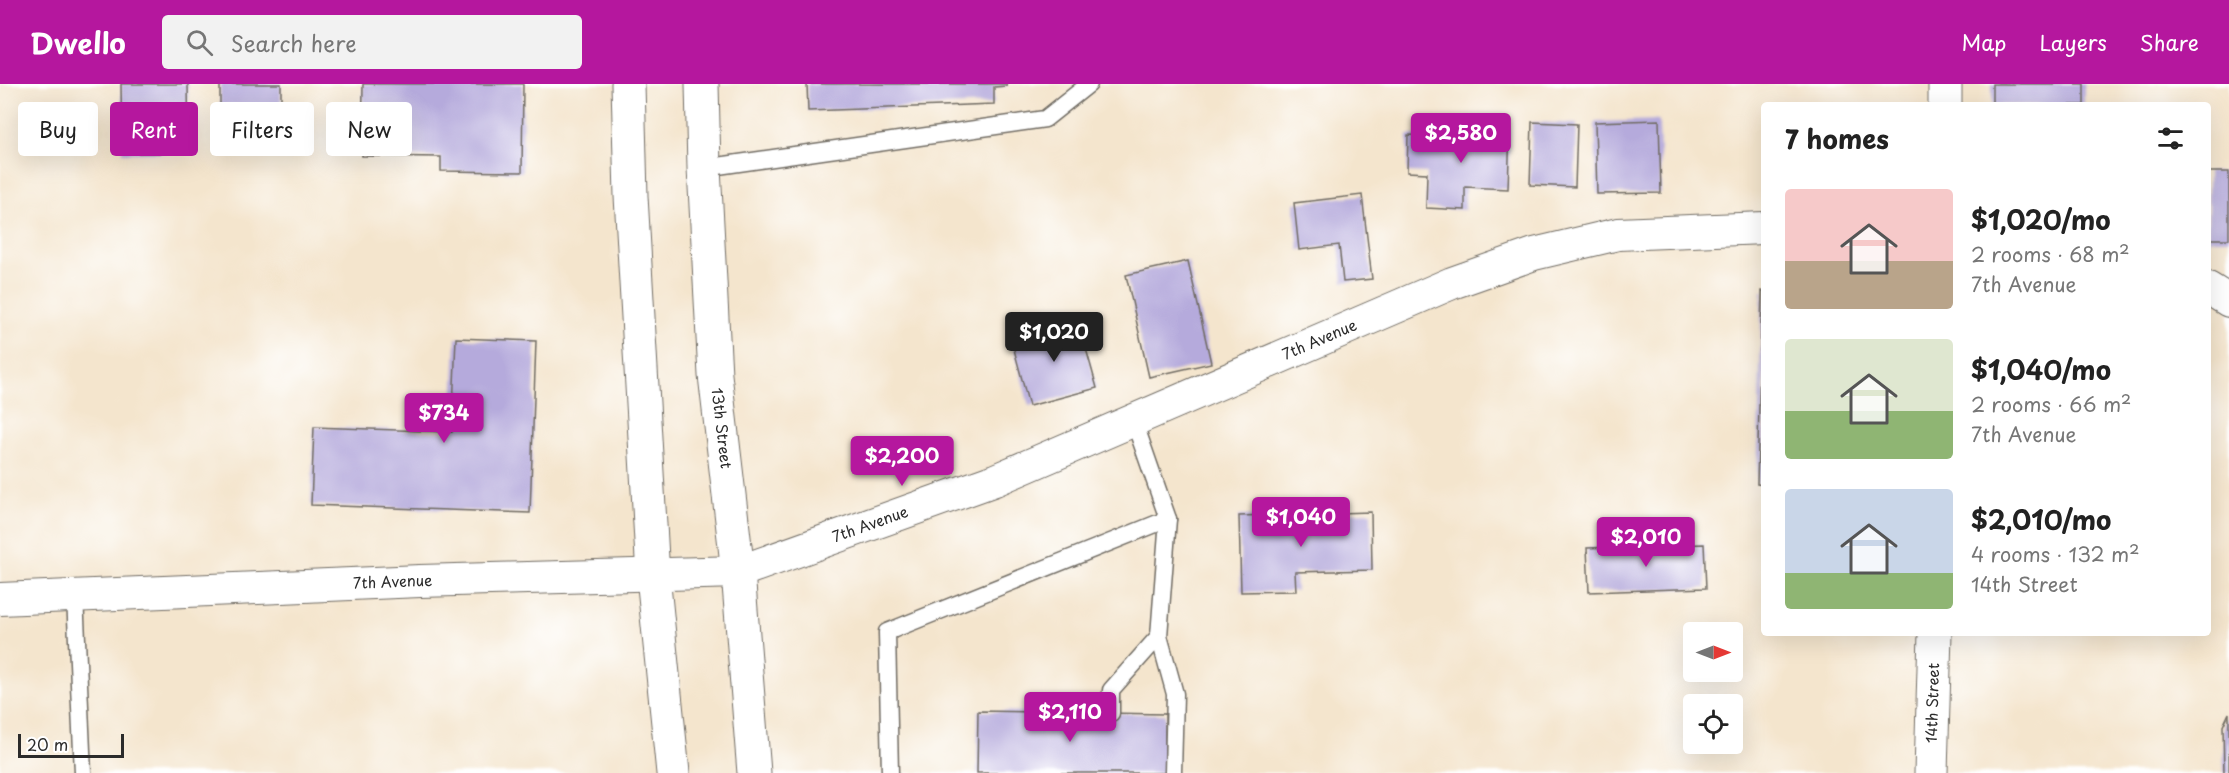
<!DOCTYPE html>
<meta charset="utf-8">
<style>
body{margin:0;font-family:"Playpen Sans",sans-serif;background:#f2f2f2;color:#222;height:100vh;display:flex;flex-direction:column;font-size:22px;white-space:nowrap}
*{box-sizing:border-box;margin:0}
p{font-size:20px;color:#767676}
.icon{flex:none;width:33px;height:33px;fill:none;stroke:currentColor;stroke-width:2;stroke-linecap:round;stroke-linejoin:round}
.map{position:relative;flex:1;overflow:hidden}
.details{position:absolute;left:1761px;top:18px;width:450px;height:534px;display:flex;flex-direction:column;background:#fff;border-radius:6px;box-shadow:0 6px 24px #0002}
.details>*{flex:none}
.hud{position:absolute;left:18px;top:18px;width:570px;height:54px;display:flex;gap:12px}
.needle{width:39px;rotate:90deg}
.tools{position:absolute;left:1683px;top:538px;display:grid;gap:12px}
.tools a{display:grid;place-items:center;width:60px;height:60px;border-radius:6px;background:#fff;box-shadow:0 6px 24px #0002;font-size:30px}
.scale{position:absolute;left:18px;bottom:15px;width:106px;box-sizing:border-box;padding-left:6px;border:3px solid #2b2b2b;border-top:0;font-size:16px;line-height:21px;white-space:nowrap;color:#2b2b2b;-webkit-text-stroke:4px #fff;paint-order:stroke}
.price{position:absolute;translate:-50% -51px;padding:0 14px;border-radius:6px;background:#b5179e;color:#fff;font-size:20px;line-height:39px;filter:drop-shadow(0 2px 3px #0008)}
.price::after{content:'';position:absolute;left:50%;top:36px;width:18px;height:14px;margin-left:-9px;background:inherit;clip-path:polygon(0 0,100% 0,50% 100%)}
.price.active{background:#222;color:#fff}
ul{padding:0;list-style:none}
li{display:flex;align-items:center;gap:18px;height:150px;padding:0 24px}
li span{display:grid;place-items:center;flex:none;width:168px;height:120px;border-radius:6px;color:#555}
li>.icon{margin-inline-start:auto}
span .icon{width:72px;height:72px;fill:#fffc;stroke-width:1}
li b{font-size:26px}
h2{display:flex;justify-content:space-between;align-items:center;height:72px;padding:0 24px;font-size:26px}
.chip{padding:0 21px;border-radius:6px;background:#fff;box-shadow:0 6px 24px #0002;font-size:21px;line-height:54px}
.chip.active{background:#b5179e;color:#fff}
header{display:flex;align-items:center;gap:36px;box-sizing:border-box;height:84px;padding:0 30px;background:#b5179e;color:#fff}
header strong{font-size:28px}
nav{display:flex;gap:33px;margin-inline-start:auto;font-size:21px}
.search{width:420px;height:54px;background:#f2f2f2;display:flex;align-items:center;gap:15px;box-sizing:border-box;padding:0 21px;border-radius:6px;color:#767676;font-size:22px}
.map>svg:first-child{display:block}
.building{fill:#b5aadc}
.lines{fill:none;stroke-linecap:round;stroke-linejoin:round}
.service-casing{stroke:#716c64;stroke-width:19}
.minor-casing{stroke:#716c64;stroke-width:34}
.tertiary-casing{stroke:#716c64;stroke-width:35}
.primary-casing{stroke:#716c64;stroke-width:35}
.service{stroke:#fff;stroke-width:16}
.minor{stroke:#fff;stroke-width:32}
.tertiary{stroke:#fff;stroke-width:33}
.primary{stroke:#fff;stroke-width:33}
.labels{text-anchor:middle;stroke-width:4.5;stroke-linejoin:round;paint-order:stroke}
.street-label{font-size:15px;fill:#2b2b2b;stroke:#fff}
</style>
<header>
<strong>Dwello</strong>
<div class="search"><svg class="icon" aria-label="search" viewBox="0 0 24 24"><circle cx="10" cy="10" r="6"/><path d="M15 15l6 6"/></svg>Search here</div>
<nav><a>Map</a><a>Layers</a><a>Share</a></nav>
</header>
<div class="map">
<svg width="2229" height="689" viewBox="0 0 2229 689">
<rect width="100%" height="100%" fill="#fff"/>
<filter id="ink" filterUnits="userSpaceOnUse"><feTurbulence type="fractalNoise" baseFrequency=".0167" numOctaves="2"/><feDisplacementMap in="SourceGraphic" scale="12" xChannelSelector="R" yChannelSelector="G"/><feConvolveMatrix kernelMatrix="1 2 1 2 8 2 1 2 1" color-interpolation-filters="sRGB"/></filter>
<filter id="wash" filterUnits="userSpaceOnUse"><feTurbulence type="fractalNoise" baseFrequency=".008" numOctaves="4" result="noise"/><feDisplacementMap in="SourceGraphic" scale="24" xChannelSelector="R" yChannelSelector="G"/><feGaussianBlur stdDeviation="1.35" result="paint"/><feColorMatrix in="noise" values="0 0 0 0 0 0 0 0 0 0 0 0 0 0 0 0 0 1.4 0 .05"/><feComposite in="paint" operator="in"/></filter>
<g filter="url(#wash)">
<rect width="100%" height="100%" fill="#f4e5cd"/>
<g id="blocks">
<g class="building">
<path d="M121 0H188L189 69H122Z"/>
<rect x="220" y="0" width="61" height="21"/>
<path d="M363 0H523L522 88 441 87V73L362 72Z"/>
<path d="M807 0H1007V2L994 3V20L808 27Z"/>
<rect x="1992" y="0" width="92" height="21"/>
<path d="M1659 36 1661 109 1597 110 1595 38Z"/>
<path d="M1532 38 1577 40 1575 103 1530 101Z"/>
<path d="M1466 41 1510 43 1508 105 1465 103V126L1426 124 1427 89 1407 88 1408 51 1465 53Z"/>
<rect x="2208" y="88" width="21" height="67"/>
<path d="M1362 111 1372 195 1343 198 1339 161 1299 166 1294 119Z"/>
<path d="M1188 177 1211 279 1149 293 1126 191Z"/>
<path d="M1762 207H1764V401L1757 400Z"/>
<path d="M1078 236 1097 304 1029 322 1011 254Z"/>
<path d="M456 254 536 257 530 429 311 421 314 343 452 348Z"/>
<path d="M1371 428 1372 486 1295 488 1296 507 1241 508 1239 432Z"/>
<path d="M1704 460 1706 504 1589 508 1587 464Z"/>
<path d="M978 627 1165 630V689H977Z"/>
<path d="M2229 629V689H2224L2223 642Z"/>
</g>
</g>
</g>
<g filter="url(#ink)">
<use href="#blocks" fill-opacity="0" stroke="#716c64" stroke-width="1.5"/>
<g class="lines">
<g class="service-casing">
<g id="service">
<path d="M704 84 1045 35 1089 0"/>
<path d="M1168 435 1159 552 1175 610 1173 689"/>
<path d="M75 512 83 689"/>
<path d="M1111 629V606L1159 552"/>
<path d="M890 689 887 548 1168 435 1134 337"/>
</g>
</g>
<g class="minor-casing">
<g id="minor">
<path d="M2208 204 2229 217"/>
<path id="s1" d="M0 515 420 497 738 488 995 396 1452 199 1534 170 1618 150 1764 144"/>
</g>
</g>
<g class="tertiary-casing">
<g id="tertiary">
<path d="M1945 21V0"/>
<path id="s2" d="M1931 689 1935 549"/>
</g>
</g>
<g class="primary-casing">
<g id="primary">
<path d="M628 0 631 112 653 492 673 689"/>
<path id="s3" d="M702 0 704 84 715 291 738 488 754 689"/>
</g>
</g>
<use href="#service" class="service"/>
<use href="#minor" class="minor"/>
<use href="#tertiary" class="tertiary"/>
<use href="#primary" class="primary"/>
</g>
</g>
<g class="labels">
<g class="street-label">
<text dy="5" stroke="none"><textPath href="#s1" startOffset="1365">7th Avenue</textPath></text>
<text dy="5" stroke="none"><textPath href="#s3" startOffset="345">13th Street</textPath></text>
<text dy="5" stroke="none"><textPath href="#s1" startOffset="879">7th Avenue</textPath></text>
<text dy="5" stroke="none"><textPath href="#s1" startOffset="393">7th Avenue</textPath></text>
<text dy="5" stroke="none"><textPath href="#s2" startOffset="70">14th Street</textPath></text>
</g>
</g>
</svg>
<div class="tools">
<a><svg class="needle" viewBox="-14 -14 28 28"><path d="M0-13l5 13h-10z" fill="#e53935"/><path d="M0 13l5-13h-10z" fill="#767676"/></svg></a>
<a><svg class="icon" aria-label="locate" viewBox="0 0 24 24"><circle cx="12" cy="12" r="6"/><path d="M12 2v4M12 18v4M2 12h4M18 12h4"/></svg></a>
</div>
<div class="scale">20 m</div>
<b class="price" style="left:1461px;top:80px">$2,580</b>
<b class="price active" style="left:1054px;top:279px">$1,020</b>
<b class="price" style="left:444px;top:360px">$734</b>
<b class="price" style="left:902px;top:403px">$2,200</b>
<b class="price" style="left:1301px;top:464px">$1,040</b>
<b class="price" style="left:1646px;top:484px">$2,010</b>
<b class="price" style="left:1070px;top:659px">$2,110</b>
<div class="hud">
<a class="chip">Buy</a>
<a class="chip active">Rent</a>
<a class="chip">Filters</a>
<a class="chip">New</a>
</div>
<section class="details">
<h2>7 homes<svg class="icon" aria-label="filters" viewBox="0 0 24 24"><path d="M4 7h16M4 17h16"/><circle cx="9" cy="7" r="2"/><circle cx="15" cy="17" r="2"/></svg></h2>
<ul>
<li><span style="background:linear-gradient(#f6c9c9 60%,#b9a48a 0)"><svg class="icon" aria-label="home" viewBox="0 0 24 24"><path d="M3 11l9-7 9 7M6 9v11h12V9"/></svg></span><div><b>$1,020/mo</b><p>2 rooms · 68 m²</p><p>7th Avenue</p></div></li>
<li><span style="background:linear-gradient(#dfe7d0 60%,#8fb573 0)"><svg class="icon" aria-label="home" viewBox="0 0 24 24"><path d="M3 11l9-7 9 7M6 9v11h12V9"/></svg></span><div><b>$1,040/mo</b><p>2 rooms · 66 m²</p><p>7th Avenue</p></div></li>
<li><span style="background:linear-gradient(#c9d6e8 70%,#8fb573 0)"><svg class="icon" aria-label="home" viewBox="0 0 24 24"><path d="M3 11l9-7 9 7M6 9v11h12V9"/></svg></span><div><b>$2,010/mo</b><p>4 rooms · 132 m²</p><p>14th Street</p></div></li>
</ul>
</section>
</div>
